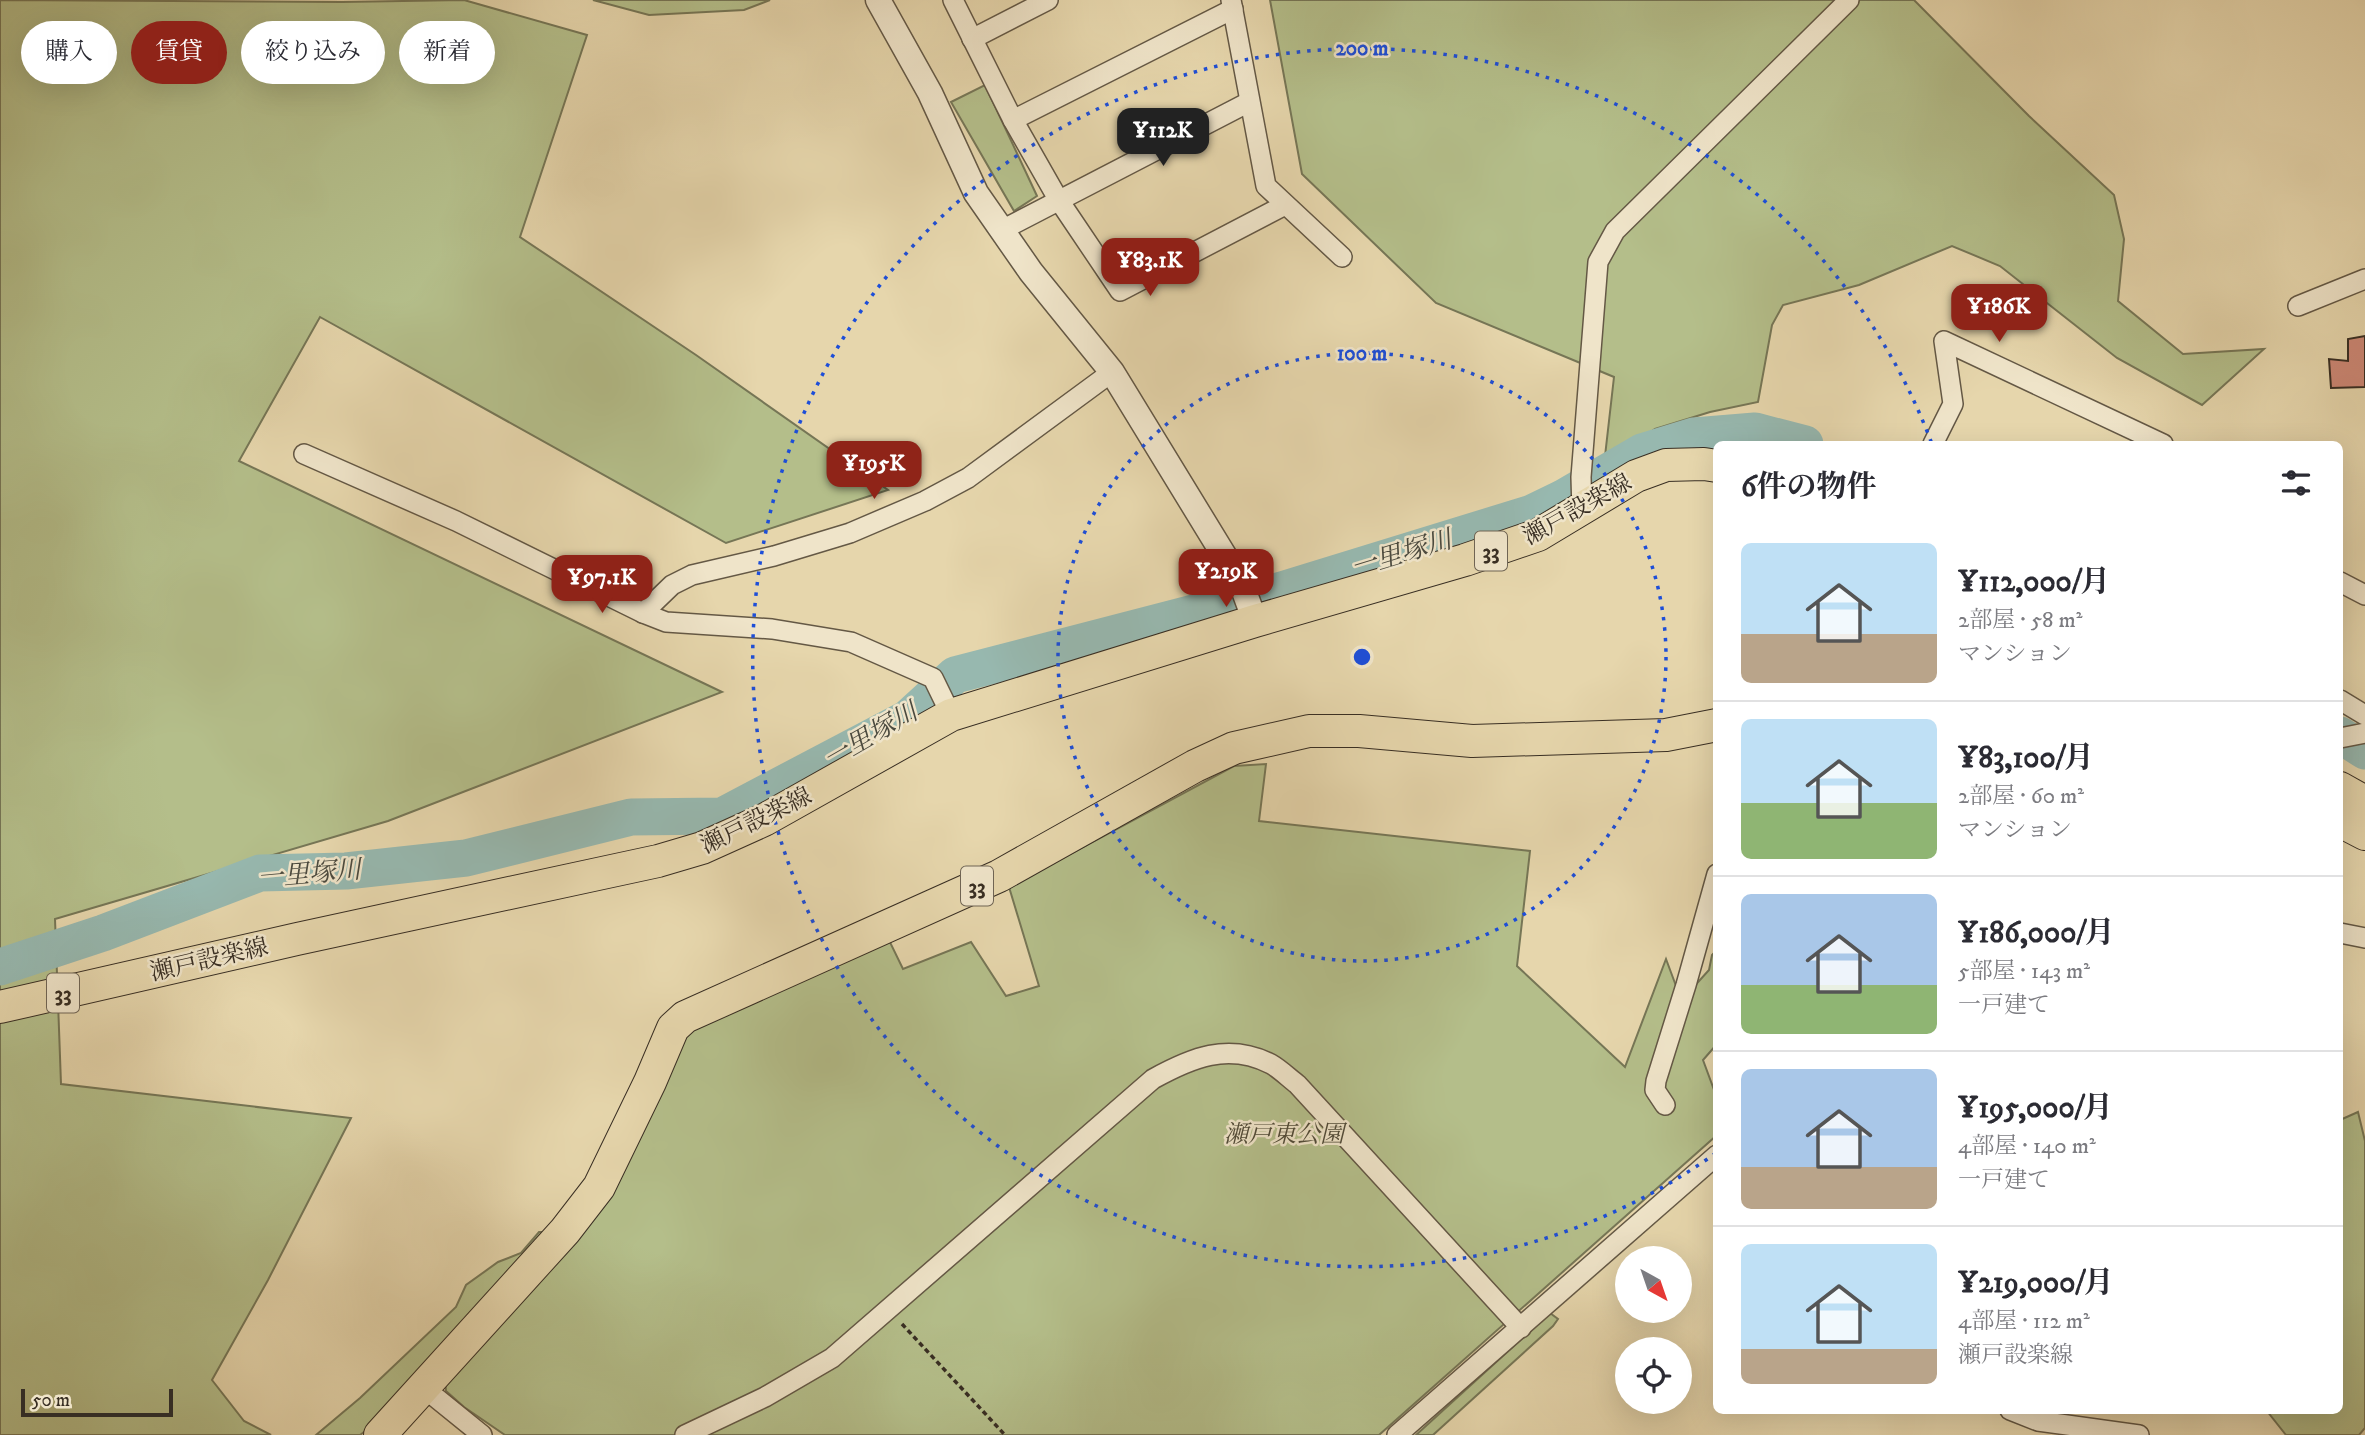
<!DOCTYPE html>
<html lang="ja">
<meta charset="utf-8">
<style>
body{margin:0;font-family:"IM FELL DW Pica","Noto Serif JP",serif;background:#f2f2f3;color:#2b2b33;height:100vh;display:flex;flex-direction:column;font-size:26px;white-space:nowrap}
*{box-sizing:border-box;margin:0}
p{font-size:23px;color:#7c7c81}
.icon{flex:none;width:38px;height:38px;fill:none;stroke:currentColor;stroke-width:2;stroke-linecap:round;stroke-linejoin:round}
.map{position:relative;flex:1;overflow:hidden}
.drawer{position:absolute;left:1713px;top:441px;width:630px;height:973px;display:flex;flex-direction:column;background:#fff;border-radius:10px;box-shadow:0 7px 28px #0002}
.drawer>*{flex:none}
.top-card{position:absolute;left:21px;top:21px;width:665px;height:63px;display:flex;gap:14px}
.needle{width:46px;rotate:140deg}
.tools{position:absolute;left:1615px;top:1246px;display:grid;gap:14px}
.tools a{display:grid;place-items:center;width:77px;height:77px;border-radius:50%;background:#fff;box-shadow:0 7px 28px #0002;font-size:35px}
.scale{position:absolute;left:21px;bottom:18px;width:152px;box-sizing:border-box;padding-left:7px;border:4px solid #382e23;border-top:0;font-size:19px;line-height:24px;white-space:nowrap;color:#382e23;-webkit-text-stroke:5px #efe4c9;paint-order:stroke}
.price{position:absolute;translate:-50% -60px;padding:0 16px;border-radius:14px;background:#8f2418;color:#fff;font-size:23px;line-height:46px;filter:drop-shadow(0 2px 4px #0008)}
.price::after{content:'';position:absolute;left:50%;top:42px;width:21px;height:16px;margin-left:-10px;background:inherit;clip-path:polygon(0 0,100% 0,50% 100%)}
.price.current{background:#222;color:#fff}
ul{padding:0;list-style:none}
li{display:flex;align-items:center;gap:21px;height:175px;padding:0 28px}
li+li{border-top:2px solid #e1e1e2}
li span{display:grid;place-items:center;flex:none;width:196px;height:140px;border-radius:10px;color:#555}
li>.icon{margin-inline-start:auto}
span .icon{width:84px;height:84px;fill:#fffc;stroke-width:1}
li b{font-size:30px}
h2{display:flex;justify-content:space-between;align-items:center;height:84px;padding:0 28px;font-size:30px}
.pill{padding:0 24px;border-radius:32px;background:#fff;box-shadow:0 7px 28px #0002;font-size:24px;line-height:63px}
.pill.current{background:#8f2418;color:#fff}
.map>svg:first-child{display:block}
.green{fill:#b4be8a;stroke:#767656;stroke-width:2}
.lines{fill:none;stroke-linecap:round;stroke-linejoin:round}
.river{stroke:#97b8af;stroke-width:37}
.building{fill:#cd8876;stroke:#382e23;stroke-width:2}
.minor-casing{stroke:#645845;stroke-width:22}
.tertiary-casing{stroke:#645845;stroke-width:27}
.primary-casing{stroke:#382e23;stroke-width:34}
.path{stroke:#382e23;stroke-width:3.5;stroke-dasharray:5 3.5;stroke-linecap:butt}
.minor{stroke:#efe4c9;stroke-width:19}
.tertiary{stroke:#efe4c9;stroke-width:24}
.primary{stroke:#e6d6ac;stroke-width:32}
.ring{fill:none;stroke:#1d4ed8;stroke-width:3.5;stroke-dasharray:3.5 7}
.labels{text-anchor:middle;stroke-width:5;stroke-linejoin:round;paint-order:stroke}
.shield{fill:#efe4c9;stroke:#6f6555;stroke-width:2}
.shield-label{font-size:23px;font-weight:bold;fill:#382e23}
.street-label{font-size:24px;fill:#382e23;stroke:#efe4c9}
.park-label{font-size:24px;font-style:italic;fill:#514b38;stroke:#efe4c9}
.water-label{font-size:26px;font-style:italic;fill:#4b4a3f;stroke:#efe4c9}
.centre{fill:#1d4ed8;stroke:#efe4c9;stroke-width:3.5}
.ring-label{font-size:21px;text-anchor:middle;font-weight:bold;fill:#1d4ed8;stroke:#efe4c9;stroke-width:5;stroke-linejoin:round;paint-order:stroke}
</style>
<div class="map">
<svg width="2365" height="1435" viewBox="0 0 2365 1435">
<rect width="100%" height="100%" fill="#e6d6ac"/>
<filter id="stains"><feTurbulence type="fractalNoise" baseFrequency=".00286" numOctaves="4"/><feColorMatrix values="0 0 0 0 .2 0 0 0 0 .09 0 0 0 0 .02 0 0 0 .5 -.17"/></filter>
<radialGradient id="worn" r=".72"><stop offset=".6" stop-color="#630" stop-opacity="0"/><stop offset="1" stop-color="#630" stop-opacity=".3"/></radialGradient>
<g class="green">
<path d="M0 0 342 2 464 0 587 35 520 237 696 355 888 490 726 543 320 317 239 461 722 692 388 821 55 919 61 1084 351 1118 268 1280 212 1380 244 1421 271 1435H0Z"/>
<path d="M593 0H770L744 10 649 15Z"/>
<path d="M1270 0H1914L2029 116 2114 195 2124 239 2118 301 2183 354 2264 349 2202 405 2117 358 2000 266 1952 246 1859 285 1783 305 1772 325 1758 402 1710 412 1655 429 1604 465 1614 377 1436 303 1302 174Z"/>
<path d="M985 85 1037 196 1014 211 951 102Z"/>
<path d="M1266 764 1259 821 1530 851 1517 966 1625 1067 1666 959 1685 1010 1690 991 1709 970 1712 955 1717 950V1044L1703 1060 1717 1098V1135L1379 1435H505L464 1407 446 1391 445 1379 594 1210 686 1032 887 936 903 969 971 942 1006 996 1039 986 1009 887 1234 766Z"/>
<path d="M2358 1112 2365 1141V1428L2359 1435H2286L2267 1411 2340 1410V1120Z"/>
<path d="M539 1232H546L416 1384 364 1432 360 1435H316L360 1398 456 1307 466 1285 498 1262 521 1253Z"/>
<path d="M1550 1313 1558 1319 1553 1326 1433 1435H1416Z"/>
</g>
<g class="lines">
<g class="river">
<path d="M2340 735 2365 751"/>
<path d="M0 967 103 933 260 873 346 871 466 858 631 817 722 816 908 718 955 675 1282 590 1532 513 1563 498 1642 452 1694 436 1755 431 1805 444"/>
</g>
</g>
<path class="building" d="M2365 336V387L2331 388 2329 359 2348 361V339Z"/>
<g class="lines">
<g class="minor-casing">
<g id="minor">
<path d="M953 0 1013 120 1058 199 1120 291 1285 205"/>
<path d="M1231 0 1266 186 1342 257"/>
<path d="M972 39 1048 0"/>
<path d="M1013 120 1233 9"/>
<path d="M1000 231 1249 102"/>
<path d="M2298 306 2365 279"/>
<path d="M1933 444 1953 404 1944 341 2163 444"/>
<path d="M304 454 456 521 643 613 666 622 772 629 851 642 933 678 951 715"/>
<path d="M1582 511 1581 477 1598 262 1615 231 1849 0"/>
<path d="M2340 582 2365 595"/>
<path d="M643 613 672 585 692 575 774 556 850 533 925 501 968 478 1112 372"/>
<path d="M2340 700 2365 715"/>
<path d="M2340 738 2365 733"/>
<path d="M2340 933 2365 938"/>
<path d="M1665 1105 1655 1090 1656 1081 1686 985 1717 874"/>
<path d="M424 1388 482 1435"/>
<path d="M2010 1410 2038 1421 2139 1435"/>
<path d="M685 1435 765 1397 832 1358 1153 1079C1191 1058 1228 1042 1271 1064 1280 1069 1289 1078 1297 1084L1521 1328"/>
<path d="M1397 1435 1717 1155"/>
</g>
</g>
<g class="tertiary-casing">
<path id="tertiary" d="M878 0 930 93 976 193 1031 272 1112 372 1241 583 1255 621"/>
</g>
<g class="primary-casing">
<g id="primary">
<path d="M2340 788 2365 802"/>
<path d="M2340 821 2365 834"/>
<path d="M0 1007 297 939 658 861 702 848 764 820 951 715 1255 621 1465 560 1538 535 1636 476 1666 465 1704 464 1717 466"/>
<path d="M380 1435 565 1231 599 1187 650 1082 673 1028 685 1017 999 876 1195 766 1234 748 1309 731H1359L1472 741 1666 735 1717 725"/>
</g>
</g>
<path class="path" d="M902 1324 1005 1435"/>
<use href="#minor" class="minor"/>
<use href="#tertiary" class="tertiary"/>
<use href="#primary" class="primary"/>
</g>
<g class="ring">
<circle cx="1362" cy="657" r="304"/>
<path d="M1716 1153A609 609 0 1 1 1932 444"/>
</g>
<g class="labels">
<g class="shield">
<rect x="1475" y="531.5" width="32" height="39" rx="5"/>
<rect x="961" y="866.5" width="32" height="39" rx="5"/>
<rect x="47" y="973.5" width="32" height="39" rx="5"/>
</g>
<g class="shield-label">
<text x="1491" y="559">33</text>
<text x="977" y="894">33</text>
<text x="63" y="1001">33</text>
</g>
<g class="street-label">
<text transform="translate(1577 509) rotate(-29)" y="8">瀬戸設楽線</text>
<text transform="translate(756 820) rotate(-26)" y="8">瀬戸設楽線</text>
<text transform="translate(209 959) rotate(-13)" y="8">瀬戸設楽線</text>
</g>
<g class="park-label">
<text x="1284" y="1142">瀬戸東公園</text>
</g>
<g class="water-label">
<text transform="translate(1401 553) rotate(-17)" y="9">一里塚川</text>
<text transform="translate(870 735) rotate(-30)" y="9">一里塚川</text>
<text transform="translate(309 873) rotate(-5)" y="9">一里塚川</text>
</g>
</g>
<circle cx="1362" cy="657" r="10" class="centre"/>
<g class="ring-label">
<text x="1362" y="55">200 m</text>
<text x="1362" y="360">100 m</text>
</g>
<rect width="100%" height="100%" filter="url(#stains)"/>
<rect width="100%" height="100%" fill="url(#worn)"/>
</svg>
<div class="tools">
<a><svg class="needle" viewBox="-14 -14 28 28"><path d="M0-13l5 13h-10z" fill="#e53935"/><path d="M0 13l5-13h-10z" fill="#7c7c81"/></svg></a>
<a><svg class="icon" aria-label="locate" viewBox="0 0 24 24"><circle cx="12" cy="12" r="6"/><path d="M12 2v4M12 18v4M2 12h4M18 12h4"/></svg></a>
</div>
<div class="scale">50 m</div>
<b class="price current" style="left:1163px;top:168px">¥112K</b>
<b class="price" style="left:1150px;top:298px">¥83.1K</b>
<b class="price" style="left:1999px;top:344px">¥186K</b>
<b class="price" style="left:874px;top:501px">¥195K</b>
<b class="price" style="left:1226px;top:609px">¥219K</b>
<b class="price" style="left:602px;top:615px">¥97.1K</b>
<div class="top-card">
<a class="pill">購入</a>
<a class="pill current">賃貸</a>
<a class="pill">絞り込み</a>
<a class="pill">新着</a>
</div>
<section class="drawer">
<h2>6件の物件<svg class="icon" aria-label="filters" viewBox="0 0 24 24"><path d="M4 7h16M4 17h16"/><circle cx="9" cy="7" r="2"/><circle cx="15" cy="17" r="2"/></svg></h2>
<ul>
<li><span style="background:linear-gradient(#bfe0f5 65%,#b9a48a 0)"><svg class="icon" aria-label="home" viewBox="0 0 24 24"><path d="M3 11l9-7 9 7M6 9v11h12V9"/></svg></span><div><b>¥112,000/月</b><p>2部屋 · 58 m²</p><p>マンション</p></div></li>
<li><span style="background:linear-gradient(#bfe0f5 60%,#8fb573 0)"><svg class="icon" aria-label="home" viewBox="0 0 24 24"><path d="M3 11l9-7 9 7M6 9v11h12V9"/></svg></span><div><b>¥83,100/月</b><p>2部屋 · 60 m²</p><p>マンション</p></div></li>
<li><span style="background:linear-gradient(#a9c7e8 65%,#8fb573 0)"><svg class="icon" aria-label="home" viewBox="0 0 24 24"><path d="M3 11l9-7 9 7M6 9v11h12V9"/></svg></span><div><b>¥186,000/月</b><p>5部屋 · 143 m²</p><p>一戸建て</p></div></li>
<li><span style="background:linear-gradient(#a9c7e8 70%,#b9a48a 0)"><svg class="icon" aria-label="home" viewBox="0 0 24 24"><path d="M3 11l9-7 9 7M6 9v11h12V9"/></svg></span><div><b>¥195,000/月</b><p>4部屋 · 140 m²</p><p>一戸建て</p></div></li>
<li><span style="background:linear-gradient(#bfe0f5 75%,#b9a48a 0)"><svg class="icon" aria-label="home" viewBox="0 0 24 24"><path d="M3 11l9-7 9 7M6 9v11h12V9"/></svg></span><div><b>¥219,000/月</b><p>4部屋 · 112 m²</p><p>瀬戸設楽線</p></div></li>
</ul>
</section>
</div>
